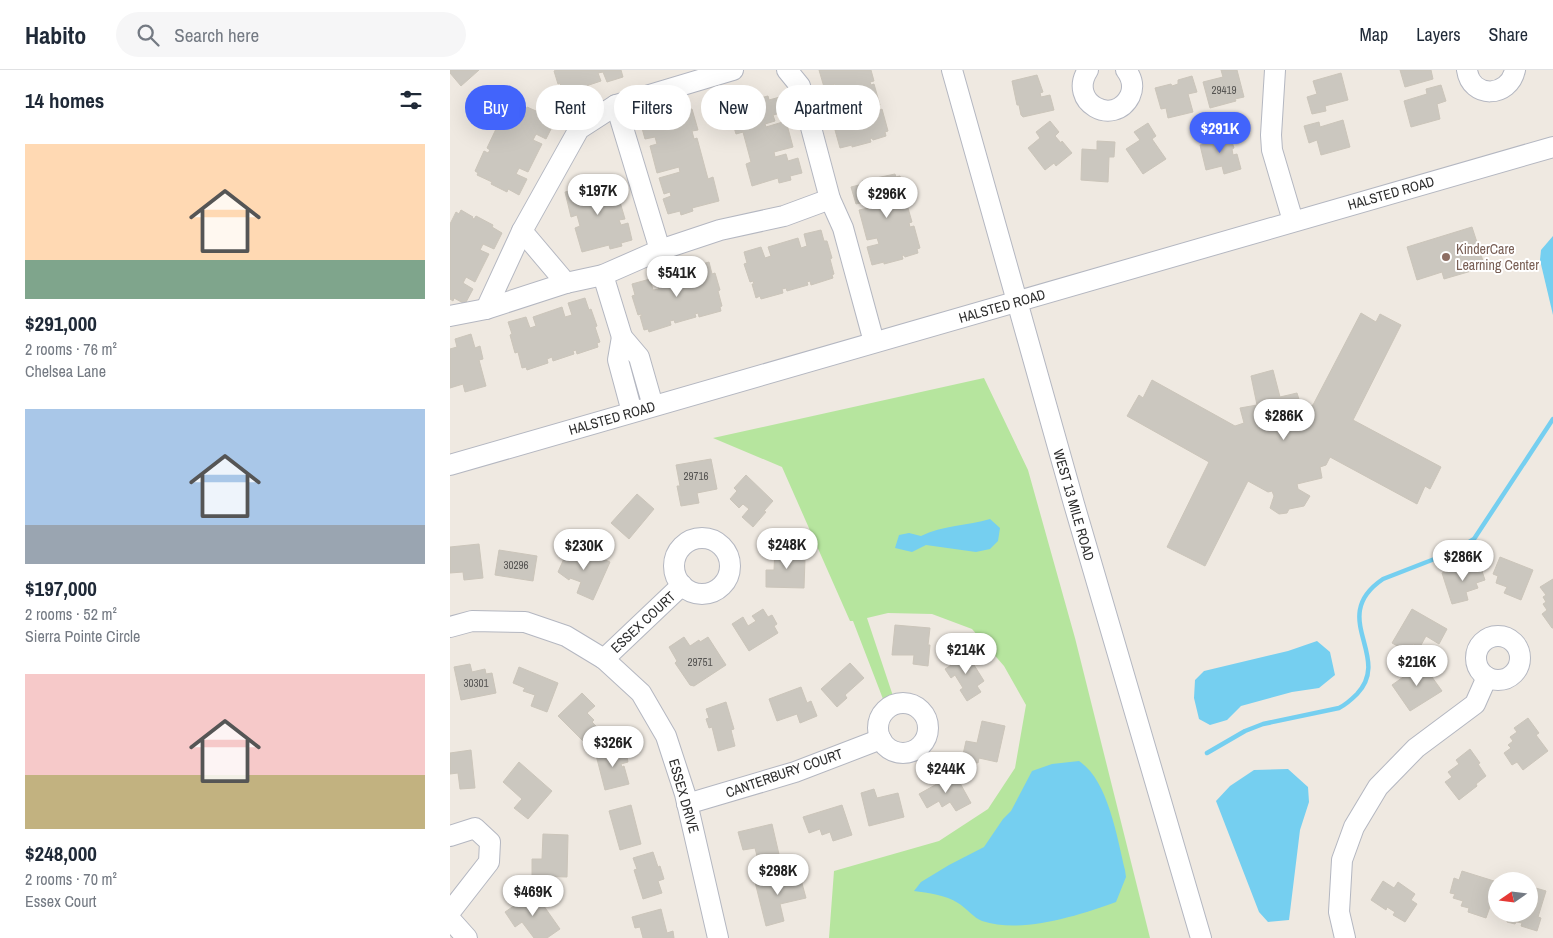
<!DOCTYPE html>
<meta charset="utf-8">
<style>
body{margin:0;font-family:"Archivo Narrow",sans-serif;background:#f6f6f7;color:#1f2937;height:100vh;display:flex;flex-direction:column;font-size:19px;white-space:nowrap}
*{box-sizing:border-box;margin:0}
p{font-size:16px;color:#747a83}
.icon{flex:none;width:28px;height:28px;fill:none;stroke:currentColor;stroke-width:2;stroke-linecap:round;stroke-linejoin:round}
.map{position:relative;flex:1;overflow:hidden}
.sheet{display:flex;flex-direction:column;background:#fff;width:450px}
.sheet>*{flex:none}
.guide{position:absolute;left:15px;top:15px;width:475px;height:45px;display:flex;gap:10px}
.needle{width:32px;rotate:256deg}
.tools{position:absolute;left:1038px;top:802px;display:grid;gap:10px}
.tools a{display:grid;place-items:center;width:50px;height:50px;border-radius:50%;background:#fff;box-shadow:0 5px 20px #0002;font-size:25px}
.price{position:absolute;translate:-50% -42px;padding:0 11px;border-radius:18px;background:#fff;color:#222;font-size:16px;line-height:32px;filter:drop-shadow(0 1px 2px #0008)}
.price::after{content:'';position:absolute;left:50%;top:30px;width:15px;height:11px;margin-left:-8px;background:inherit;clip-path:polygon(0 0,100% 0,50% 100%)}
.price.active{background:#4264fb;color:#fff}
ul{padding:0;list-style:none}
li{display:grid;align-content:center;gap:10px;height:265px;padding:0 25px}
li span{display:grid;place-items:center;height:155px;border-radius:0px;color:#555}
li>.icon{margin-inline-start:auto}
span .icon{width:90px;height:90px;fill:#fffc;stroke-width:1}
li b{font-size:21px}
h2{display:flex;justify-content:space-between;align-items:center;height:60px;padding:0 25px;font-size:21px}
.tag{padding:0 18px;border-radius:22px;background:#fff;box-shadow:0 5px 20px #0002;font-size:18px;line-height:45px}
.tag.active{background:#4264fb;color:#fff}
header{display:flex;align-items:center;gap:30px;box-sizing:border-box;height:70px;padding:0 25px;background:#fff;border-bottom:1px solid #e0e1e3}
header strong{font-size:24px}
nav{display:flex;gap:28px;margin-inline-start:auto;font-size:18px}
.search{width:350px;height:45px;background:#f6f6f7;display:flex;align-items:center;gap:12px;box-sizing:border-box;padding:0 18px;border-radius:28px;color:#747a83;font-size:19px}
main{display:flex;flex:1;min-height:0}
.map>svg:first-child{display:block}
.green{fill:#b6e59e}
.water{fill:#75cff0}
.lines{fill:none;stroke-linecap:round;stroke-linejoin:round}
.stream{stroke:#75cff0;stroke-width:4.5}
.building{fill:#cbc7bf;stroke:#cbc5ba}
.minor-casing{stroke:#b4b7c1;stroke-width:22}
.minor{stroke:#fff;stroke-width:20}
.education-dot{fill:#8d6e63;stroke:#fff;stroke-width:2}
.labels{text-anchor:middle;stroke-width:4;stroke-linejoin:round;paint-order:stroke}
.number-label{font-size:11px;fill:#555452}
.street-label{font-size:14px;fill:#2e2e2e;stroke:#fff}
.education-label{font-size:14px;fill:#785e54;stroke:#fff;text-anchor:start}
</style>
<header>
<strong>Habito</strong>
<div class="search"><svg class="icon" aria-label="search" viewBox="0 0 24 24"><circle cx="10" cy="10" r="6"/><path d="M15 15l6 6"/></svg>Search here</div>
<nav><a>Map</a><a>Layers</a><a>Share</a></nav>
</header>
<main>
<section class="sheet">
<h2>14 homes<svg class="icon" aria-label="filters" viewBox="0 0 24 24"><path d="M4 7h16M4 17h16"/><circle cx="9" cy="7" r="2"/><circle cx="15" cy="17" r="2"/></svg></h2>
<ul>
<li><span style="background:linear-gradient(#ffd9b3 75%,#7fa58c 0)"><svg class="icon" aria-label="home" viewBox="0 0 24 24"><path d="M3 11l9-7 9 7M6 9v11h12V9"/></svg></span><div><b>$291,000</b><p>2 rooms · 76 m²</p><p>Chelsea Lane</p></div></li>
<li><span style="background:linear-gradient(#a9c7e8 75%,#9aa5b1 0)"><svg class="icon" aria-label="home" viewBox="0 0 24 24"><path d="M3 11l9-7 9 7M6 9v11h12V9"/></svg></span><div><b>$197,000</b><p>2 rooms · 52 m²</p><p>Sierra Pointe Circle</p></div></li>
<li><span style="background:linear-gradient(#f6c9c9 65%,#c2b280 0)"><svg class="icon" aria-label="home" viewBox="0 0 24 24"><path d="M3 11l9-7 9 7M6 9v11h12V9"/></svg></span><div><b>$248,000</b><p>2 rooms · 70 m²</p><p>Essex Court</p></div></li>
</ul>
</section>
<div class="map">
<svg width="1103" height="868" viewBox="0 0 1103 868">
<rect width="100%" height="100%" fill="#efe9e1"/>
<path class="green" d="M534 308 578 400 625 568 700 868H379L384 801 489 771 538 739 565 698 576 635 554 596 522 559 482 544 438 543 417 548 443 626 433 629 403 551H400L332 397 263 368Z"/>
<g class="water">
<path d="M1103 166V245L1090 190 1091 180Z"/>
<path d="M540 449 550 458 548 471 540 479 526 482 476 475 462 482 445 478 449 465 459 463 471 466C492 455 518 456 540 449Z"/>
<path d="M867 571 880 582 885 605 869 618 842 622 791 636 777 650 760 655 749 649 744 628 745 610 754 601 838 581Z"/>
<path d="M629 691C658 710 667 767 675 800L676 807 666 832C627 846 572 864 532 851 524 848 516 838 508 833 496 825 478 823 464 821L471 812 499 795 534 777 553 749 561 741 582 701 602 694Z"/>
<path d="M838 699 858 717 859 732 850 760 839 850 818 852 809 842 766 731 780 716 804 700Z"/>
</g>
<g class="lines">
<path class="stream" d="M757 683 795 661 813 654 889 638C897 634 901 630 907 624 943 586 877 547 933 509L1005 481 1024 469 1103 349"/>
</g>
<g class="building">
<path d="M0 0H29L11 16 0 3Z"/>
<path d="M106 0H171L173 7 157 12 153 2 148 3 151 11 133 17 134 20 114 26 110 13 108 14 104 1Z"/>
<path d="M369 0H421L424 11 420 12 421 15 424 14 430 35 427 36 428 41 432 39 438 61 435 62 436 66 423 70 422 68 420 69 421 72 402 77V75L390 78 385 60 396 57 395 51 385 53 377 23 387 21 385 14 374 17Z"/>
<path d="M771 0H787L794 27 785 29 786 31 760 38 753 12 773 7Z"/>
<path d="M950 0H981L983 9 955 17Z"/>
<path d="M891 3 898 30 875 36 876 41 862 44 857 27 867 24 863 11Z"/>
<path d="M587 5 593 22 590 23 591 27 600 25 604 40 573 47 571 45 569 35H567L562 11Z"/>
<path d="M742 6 747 22 738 24 743 42 718 48 716 38 711 39 705 18 721 14 722 16 728 14V10Z"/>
<path d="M991 15 996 31 987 34 990 49 961 57 954 31 977 24 976 19Z"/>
<path d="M318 26 319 30 330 27 334 42 323 45 325 51 315 54 316 57 336 51 343 77 324 82 325 87 336 84 338 91 348 88 352 103 340 106 341 110 329 113 328 108 302 116 296 94 301 92 293 62 286 64 279 41 307 33 306 29Z"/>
<path d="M62 31 74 37V39L76 40 77 37 95 45 93 48 104 53 96 69 86 64 83 70 92 74 78 102 69 98 66 104 77 109 69 125 58 119 57 122 41 114 42 112 27 105 28 103 25 101 34 81 38 83 40 80 37 78 46 59 49 60 51 56 48 54 58 34 60 35Z"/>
<path d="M242 39 248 60 242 61 244 69 247 68 258 109 263 107 269 131 242 138 243 141 231 145 230 141 218 144 213 129 221 126 220 122 214 124 209 108 230 102 229 97 207 103 200 76 207 74 205 67 195 69 190 51 201 48 200 44 213 41 214 46Z"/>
<path d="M893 50 900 77 871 85 867 70 859 73 854 56 869 52 870 57Z"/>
<path d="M600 51 609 62 605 66 611 73 612 71 622 83 606 96 604 93 595 100 578 78 590 68 586 62Z"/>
<path d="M698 53 706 66 702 69 716 89 693 104 676 79 690 70 684 62Z"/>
<path d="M778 63 780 73 782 72 784 78 782 79 783 85 787 84 791 99 774 104 772 96 756 100 750 75 756 74 755 72 758 71V68Z"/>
<path d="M647 71 665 72 664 87H659L658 112 631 110 632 79 647 80Z"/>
<path d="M445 104 446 107 450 106 456 127 452 129 453 132 456 131 462 152 459 153 460 157 464 156 470 178 467 179 468 183 455 187 454 185 452 186 453 189 434 194V192L422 195 417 177 429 174 427 168 417 170 409 140 419 138 417 131 406 134 401 117 413 114 412 111Z"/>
<path d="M151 108 152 111 165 108 170 124 158 127 160 135 170 132 175 149 169 150 171 155 178 153 182 170 171 173 172 176 160 179 159 175 132 182 125 158 130 156 127 145 121 147 115 122 140 116 139 111Z"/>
<path d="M11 140 23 147 22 148 24 149 26 146 43 155 42 157 52 163 44 179 33 174 30 180 39 184 25 212 16 207 13 213 23 219 15 234 4 228 3 231 0 229V154L6 142 9 144Z"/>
<path d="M1022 157 1035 197 994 209 992 202 967 210 957 177Z"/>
<path d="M371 160 374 171H377L382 188 380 189 384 204 382 205 383 208 361 215 360 211 357 212 358 215 337 221 336 218 332 219 333 223 311 229 310 226 306 228 302 214H304L303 211 300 212 294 194 297 193 294 182 311 177 315 188 321 186 318 177 348 168 351 178 357 176 354 164Z"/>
<path d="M259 192 262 204 265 203 270 220 268 221 272 236 270 237 271 241 249 247 248 243 245 244 246 247 225 253 224 250 220 251 221 255 199 262 198 259 194 260 190 246H192L191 244 188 245 182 226 185 225 182 214 200 209 203 220 209 219 206 209 236 200 239 210 245 208 242 197Z"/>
<path d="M135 228 139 240 141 239 147 256 145 257 150 272 147 273 148 277 127 284 126 280 123 281 124 284 103 291 102 287 97 289 98 293 77 300 76 297 72 298 68 282 65 283 60 265 62 264 58 252 76 247 80 258 86 256 83 247 112 237 115 247 122 245 118 233Z"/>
<path d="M911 243 926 252 930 244 951 255 903 350 991 397 980 419 975 416 967 434 880 387 876 395 870 397 872 408 847 414 848 419 860 426 854 436 839 439 837 443 829 444 820 438 824 426 822 421 818 422 798 411 755 496 717 477 759 392 677 346 689 325 693 328 702 310 785 356 794 353 790 338 807 335 801 306 823 300 830 327 847 323 852 339 863 335Z"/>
<path d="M21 264 25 278 30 276 33 289 29 290 36 316 15 322 13 314 0 318V279L7 277 5 269Z"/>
<path d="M261 389 267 419 247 423 249 433 231 436 227 416H230L226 395Z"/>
<path d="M296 405 323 431 314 441 316 442 303 457 292 447 299 439 293 434 289 438 280 429 287 421 284 418Z"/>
<path d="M187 424 204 439 179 469 161 453Z"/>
<path d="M29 474 33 508 14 510 13 502 0 503V477Z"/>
<path d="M120 475 160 492 143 530 127 523 131 512 120 508 119 510 108 502Z"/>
<path d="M325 478 347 479V488L355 489 354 518 316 517V500H324Z"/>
<path d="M49 480 87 486 83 511 45 505Z"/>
<path d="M1050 487 1083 500 1071 530 1054 523 1057 517 1046 513 1048 506 1043 504Z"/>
<path d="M1029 492 1035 510 1026 513 1028 518 1016 522 1018 530 1002 534 992 503Z"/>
<path d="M1103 509V558H1102L1092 544 1097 540 1093 534 1096 532 1093 527 1096 525 1090 517Z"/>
<path d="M313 539 318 547 322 545 327 554 324 556 328 563 299 581 282 554 293 547 298 556 306 551 302 546Z"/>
<path d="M962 539 997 559 989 574 976 566 970 577 963 574 958 582 942 573Z"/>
<path d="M445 555 480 558 478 575H480L478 596 463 594 464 585H442Z"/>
<path d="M234 567 240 576 249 570 250 572 258 567 276 595 244 616 240 615 225 593 227 591 219 577Z"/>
<path d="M513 580 518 588 519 587 534 611 527 616 531 622 517 631 510 620 513 618 505 605 501 608 495 599 503 594 500 588Z"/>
<path d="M969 589 992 621 960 641 942 615 966 598 963 594Z"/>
<path d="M400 593 414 608 395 625 397 628 387 637 371 619Z"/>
<path d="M20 594 22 602 35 599 36 604 42 603 46 623 11 630 4 597Z"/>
<path d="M69 597 108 613 97 642 81 636 85 625 73 621 75 618 63 613Z"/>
<path d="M351 617 357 633 361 631 367 646 350 653 347 644 327 651 319 629Z"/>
<path d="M132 623 145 636 137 643 144 650 142 652 152 662 138 676 108 646Z"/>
<path d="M276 632 284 659 281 660 285 676 268 681 262 657 259 658 256 649 259 648 256 639Z"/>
<path d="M1078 648 1089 663 1086 665 1098 681 1073 700 1067 692 1062 695 1054 683 1061 678 1058 675 1063 671 1060 667 1067 662 1064 658Z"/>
<path d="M532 651 555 656 547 692 529 688 528 693 512 689 516 671 527 673Z"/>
<path d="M175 677 178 692 171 694 172 697 174 696 179 714 155 720 146 685Z"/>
<path d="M1020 679 1030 693 1028 694 1036 706 1026 714 1027 716 1009 730 995 712 1002 707 998 702 1009 694 1006 690Z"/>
<path d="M21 680 25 718 10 719 8 703 0 704V683Z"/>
<path d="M69 692 102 721 78 749 64 738 72 729 53 712Z"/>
<path d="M505 704 521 733 506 741 500 732 492 737 489 731 477 738 469 724Z"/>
<path d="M424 719 427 728 448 723 454 747 419 756 411 723Z"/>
<path d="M181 735 191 774 170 780 159 741Z"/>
<path d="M392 735 402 765 383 771 380 762 372 765 370 759 359 763 353 747Z"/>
<path d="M322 754 331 793 310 798 305 778 293 780 288 762Z"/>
<path d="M93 764 118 765 117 807 82 806V789H92Z"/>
<path d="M203 782 208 797 210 796 214 809 208 811 212 823 193 829 184 800 187 799 183 788Z"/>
<path d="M1012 801 1044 811 1038 830 1042 831 1036 848 1018 842 1019 838 1011 836 1013 831 1003 828 1005 824 1000 823 1004 808 1009 810Z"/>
<path d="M329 806 330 811 350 806 356 828 330 834 334 851 316 856 305 812Z"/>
<path d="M933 811 944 818 948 812 965 824 961 830 967 834 955 852 943 845 945 842 937 837 936 840 921 830Z"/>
<path d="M1079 816 1096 821 1088 847 1091 848 1087 861 1071 856 1072 853 1066 852 1065 854 1057 852 1058 849 1049 846 1050 844H1079Z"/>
<path d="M84 822 110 859 97 868H84L72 852 65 857 55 842Z"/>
<path d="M211 839 217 863 223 861 224 868H193L190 857 185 858 182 847Z"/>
</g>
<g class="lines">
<g class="minor-casing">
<g id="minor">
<path d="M283 0 166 35 129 59 72 161 36 239 116 213 153 205 210 180 270 160 334 146 380 129"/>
<path d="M337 0 350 16 380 129 393 158 424 272"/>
<path d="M502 0 624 434 751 868"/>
<path d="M638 0C617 32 664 58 680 26 684 17 682 8 676 0"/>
<path d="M825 0 821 65 822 80 843 151"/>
<path d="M1017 0C1021 29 1059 28 1065 0"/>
<path d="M166 35 210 180"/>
<path d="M72 161 116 213"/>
<path d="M153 205 172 267"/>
<path d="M0 246 36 239"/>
<path d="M182 342 168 290 172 267 189 287 203 336"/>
<path d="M0 395 1103 77"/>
<circle cx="252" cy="496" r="28"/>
<path d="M0 557 22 551 75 552 116 566 154 589 191 623 216 666 235 724 268 868"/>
<circle cx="1048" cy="588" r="22"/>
<path d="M154 589 232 515"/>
<circle cx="453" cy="658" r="25"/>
<path d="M237 734 345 702 431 669"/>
<path d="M0 766 25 758 40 772 39 792 0 842"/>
<path d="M0 849 17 868"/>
<path d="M895 868 889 842 892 790 904 757 928 717 966 678 1025 634 1037 607"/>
</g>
</g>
<use href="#minor" class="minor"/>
</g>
<circle class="education-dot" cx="996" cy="187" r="5"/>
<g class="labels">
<g class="number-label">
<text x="774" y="24">29419</text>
<text x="246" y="410">29716</text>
<text x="66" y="499">30296</text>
<text x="250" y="596">29751</text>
<text x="26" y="617">30301</text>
</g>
<g class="street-label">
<text transform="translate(941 123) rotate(-16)" y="5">HALSTED ROAD</text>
<text transform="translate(552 236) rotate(-16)" y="5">HALSTED ROAD</text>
<text transform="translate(162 348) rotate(-16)" y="5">HALSTED ROAD</text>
<text transform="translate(624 435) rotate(74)" y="5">WEST 13 MILE ROAD</text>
<text transform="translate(193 552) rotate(-43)" y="5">ESSEX COURT</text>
<text transform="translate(334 703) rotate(-19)" y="5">CANTERBURY COURT</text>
<text transform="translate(234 726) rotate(74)" y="5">ESSEX DRIVE</text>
</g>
<g class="education-label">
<text x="1006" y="184">KinderCare<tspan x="1006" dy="16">Learning Center</tspan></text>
</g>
</g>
</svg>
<div class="tools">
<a><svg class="needle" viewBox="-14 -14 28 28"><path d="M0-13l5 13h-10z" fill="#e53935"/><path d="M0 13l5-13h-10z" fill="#747a83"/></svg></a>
</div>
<b class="price active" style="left:770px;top:84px">$291K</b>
<b class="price" style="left:148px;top:146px">$197K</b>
<b class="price" style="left:437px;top:149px">$296K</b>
<b class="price" style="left:227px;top:228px">$541K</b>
<b class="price" style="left:834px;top:371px">$286K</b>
<b class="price" style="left:337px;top:500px">$248K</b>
<b class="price" style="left:134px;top:501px">$230K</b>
<b class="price" style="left:1013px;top:512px">$286K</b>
<b class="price" style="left:516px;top:605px">$214K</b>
<b class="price" style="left:967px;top:617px">$216K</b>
<b class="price" style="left:163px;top:698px">$326K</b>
<b class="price" style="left:496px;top:724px">$244K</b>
<b class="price" style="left:328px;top:826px">$298K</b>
<b class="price" style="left:83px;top:847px">$469K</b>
<div class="guide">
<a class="tag active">Buy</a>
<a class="tag">Rent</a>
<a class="tag">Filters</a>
<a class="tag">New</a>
<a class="tag">Apartment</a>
</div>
</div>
</main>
